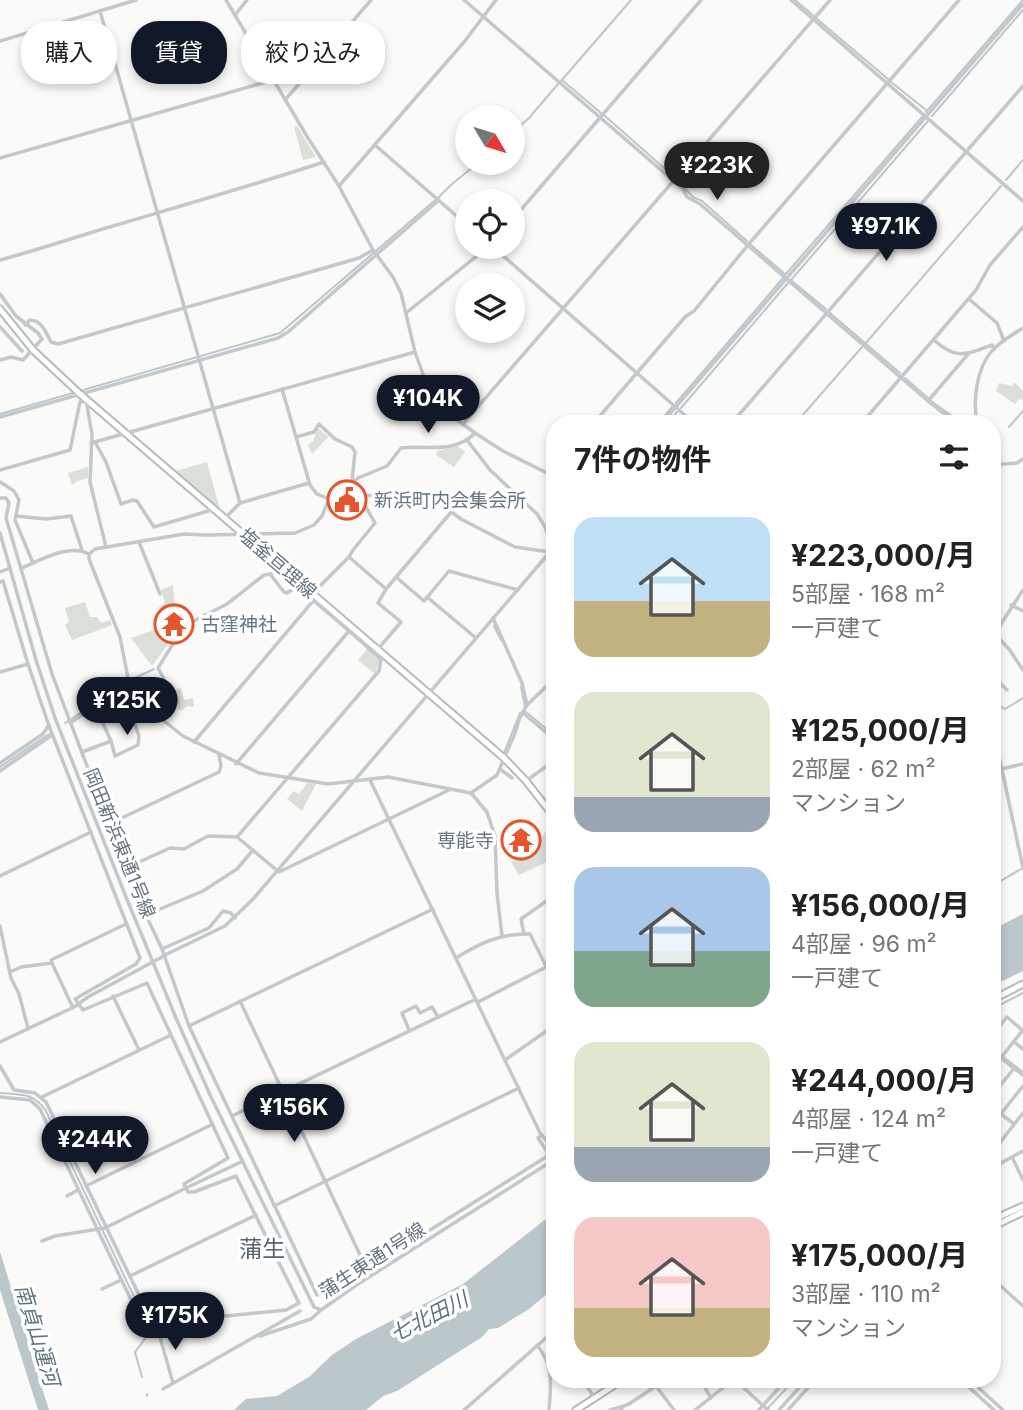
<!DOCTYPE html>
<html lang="ja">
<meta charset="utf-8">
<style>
body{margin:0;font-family:Inter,"Noto Sans JP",sans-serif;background:#f2f2f2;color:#222;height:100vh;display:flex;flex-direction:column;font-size:26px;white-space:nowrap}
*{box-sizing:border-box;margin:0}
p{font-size:23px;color:#767676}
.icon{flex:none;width:38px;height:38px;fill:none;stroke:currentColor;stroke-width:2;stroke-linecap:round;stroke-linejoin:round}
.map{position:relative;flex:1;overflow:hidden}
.sheet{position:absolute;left:546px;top:415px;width:455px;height:973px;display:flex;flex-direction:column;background:#fff;border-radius:28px;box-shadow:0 4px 10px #0003}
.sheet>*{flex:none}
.banner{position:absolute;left:21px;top:21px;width:420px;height:63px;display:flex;gap:14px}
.needle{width:46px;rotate:128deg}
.buttons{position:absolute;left:455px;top:105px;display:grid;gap:14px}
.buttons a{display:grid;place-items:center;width:70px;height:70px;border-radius:50%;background:#fff;box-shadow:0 4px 10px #0003;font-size:35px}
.price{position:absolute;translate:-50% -60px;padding:0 16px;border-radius:24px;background:#111827;color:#fff;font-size:23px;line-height:46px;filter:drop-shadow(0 2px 4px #0008)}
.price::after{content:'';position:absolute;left:50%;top:42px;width:21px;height:16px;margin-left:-10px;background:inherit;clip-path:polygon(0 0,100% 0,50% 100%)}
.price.current{background:#222;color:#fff}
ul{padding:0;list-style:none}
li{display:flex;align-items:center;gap:21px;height:175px;padding:0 28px}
li span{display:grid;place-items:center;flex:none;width:196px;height:140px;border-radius:21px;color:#555}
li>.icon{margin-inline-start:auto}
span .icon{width:84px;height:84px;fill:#fffc;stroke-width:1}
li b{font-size:30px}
h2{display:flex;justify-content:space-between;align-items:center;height:84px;padding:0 28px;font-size:30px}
.pill{padding:0 24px;border-radius:28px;background:#fff;box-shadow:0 4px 10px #0003;font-size:24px;line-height:63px}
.pill.current{background:#111827;color:#fff}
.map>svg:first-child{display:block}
.green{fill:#dadfd7}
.water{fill:#bbc7cb}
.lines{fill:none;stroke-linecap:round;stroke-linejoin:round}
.stream{stroke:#bbc7cb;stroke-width:2}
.major-casing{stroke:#b5babe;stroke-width:9}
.minor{stroke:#c3c8cc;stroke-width:3.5}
.major{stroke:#fff;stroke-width:5}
.minor-bridge{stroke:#c3c8cc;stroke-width:3.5}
.labels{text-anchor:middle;stroke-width:7;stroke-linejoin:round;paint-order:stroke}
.poi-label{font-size:19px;fill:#657683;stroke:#fff;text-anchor:start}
.street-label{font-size:19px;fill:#657683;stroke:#fff}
.water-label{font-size:21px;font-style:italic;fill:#60757c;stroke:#fff}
.quarter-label{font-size:23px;fill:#57646e;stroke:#fff}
</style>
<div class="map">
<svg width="1023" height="1410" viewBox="0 0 1023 1410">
<rect width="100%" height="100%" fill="#fafaf8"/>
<g class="green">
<path d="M297 126 316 157 303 160 294 127Z"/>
<path d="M1014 382 1023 391V400L1019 399 1015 404 996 391 999 383 1012 386Z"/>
<path d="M318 428 327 436 330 435 312 454 308 445 313 441Z"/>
<path d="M458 446 465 452 454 467 436 455 437 451Z"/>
<path d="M207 462V463L220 509 176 471Z"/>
<path d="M88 467V478L77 481 72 485 68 473Z"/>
<path d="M173 585 175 611 166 616 173 637 152 666 131 638 154 630 162 623 159 607 165 603 161 590Z"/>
<path d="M85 602 90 617H97L101 623 110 620 112 625 72 640 65 625 69 622 65 608Z"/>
<path d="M368 648 380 658 375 674 358 660Z"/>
<path d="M181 688 184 700 193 698 194 707 187 706 182 710 178 709 172 691Z"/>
<path d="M307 783 316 784 302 811 287 799 294 791 299 794Z"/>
<path d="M546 831 555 840V858L519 875 511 862 523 855 520 849 540 840Z"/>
</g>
<g class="water">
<path d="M1023 914V971L992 986V930Z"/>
<path d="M555 1212V1287L529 1309 498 1328 489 1329 482 1337 397 1391 383 1396 366 1410H234L246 1399 277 1396 309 1377 332 1355 356 1339 463 1284Z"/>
<path d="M0 1252 30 1348 33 1347 34 1350 31 1351 32 1357 49 1410H38L0 1290Z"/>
</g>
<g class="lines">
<g class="stream">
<path d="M795 0 814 16"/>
<path d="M817 19 888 79"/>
<path d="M562 80 601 113"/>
<path d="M561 81 631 0"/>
<path d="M891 82 926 110"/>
<path d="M926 112 1023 0"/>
<path d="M605 116 674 177"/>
<path d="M932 116 1023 10"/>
<path d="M513 132 529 118 558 84"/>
<path d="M677 180 693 197 702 201 747 241"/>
<path d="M1006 180 1023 160"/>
<path d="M751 245 785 274"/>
<path d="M785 275 922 117"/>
<path d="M791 280 928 121"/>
<path d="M792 281 826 309"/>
<path d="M830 313 900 373"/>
<path d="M865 344 1001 186"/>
<path d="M905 378 928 398"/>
<path d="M931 401 955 418 967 424"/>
<path d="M676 403 783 278"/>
<path d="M681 408 788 283"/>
<path d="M0 414 280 333 440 196C451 183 465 174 478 163"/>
<path d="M658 424 672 407"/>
<path d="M667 424 677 412"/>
<path d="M795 424 862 347"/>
<path d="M1009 427 1023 411"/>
<path d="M494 626 501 640"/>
<path d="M521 687 525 706"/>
<path d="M992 701 1005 709 1023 698"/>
<path d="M526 712 549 731 555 724"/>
<path d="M65 723 124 683 154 669"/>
<path d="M504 753 520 713"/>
<path d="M0 767 49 734"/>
<path d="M992 886 1021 869"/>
<path d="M992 1009 1023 993"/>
<path d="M992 1052 1023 1076"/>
<path d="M0 1093C21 1095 33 1092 46 1111L146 1322 148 1335 135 1352 142 1377"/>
<path d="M147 1394V1396"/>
<path d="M767 1409 795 1379"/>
</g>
<g class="major-casing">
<g id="major">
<path d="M0 309 33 350 80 394 504 758 526 781 555 818"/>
<path d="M992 1000 1023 984"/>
<path d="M992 1220 1023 1206"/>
<path d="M992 1227 1023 1212"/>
<path d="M576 1410 624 1379"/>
</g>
</g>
<g class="minor">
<path d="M226 0 308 138 339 186 373 250 393 277 401 293 415 352 423 374 435 396 453 417 475 433 503 451 555 477"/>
<path d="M464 0 683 189 687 197 700 204 928 401 958 424"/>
<path d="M791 0 1023 201"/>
<path d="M100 11 240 503 225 518"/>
<path d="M235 15 247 0"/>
<path d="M0 41 136 0"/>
<path d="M285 100 371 0"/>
<path d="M375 145 467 225"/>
<path d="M0 158 273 80"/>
<path d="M339 186 464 42 496 0"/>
<path d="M513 219 701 0"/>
<path d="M493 247 695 424"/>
<path d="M0 260C38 250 75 237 113 226 184 205 254 185 324 162"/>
<path d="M0 294 16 316 38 333 42 339 23 360 11 357 0 360"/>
<path d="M969 299 997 323 1004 341"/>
<path d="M406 313 488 247"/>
<path d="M25 325 30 320C42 320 46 333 51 342L58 344 328 267 359 258 373 250"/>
<path d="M0 327 22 351"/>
<path d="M934 340C956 360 965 355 992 345L994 349"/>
<path d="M282 389 310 485 317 494 329 499"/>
<path d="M928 401 969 353"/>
<path d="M0 417 278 338 288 332 439 200"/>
<path d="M463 424 830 0"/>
<path d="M593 424 685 317 694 311 748 245 959 0"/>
<path d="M661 424 1023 4"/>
<path d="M731 424 1023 86"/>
<path d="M861 424 976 290 990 265 1023 227"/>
<path d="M977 424C973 401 976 370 991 352 999 342 1012 335 1023 328"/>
<path d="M296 437 314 432 319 424 335 439 352 447 355 452 352 481"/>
<path d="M467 440 490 470 537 514 545 527 553 549"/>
<path d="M95 442 106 462 121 504 133 500 137 501 154 527 215 509"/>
<path d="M91 443 415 352"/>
<path d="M992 465 1017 463 1023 459"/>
<path d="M0 470 70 450 80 402 86 400 92 434 90 482 106 547"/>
<path d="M549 473 555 467"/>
<path d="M0 482 14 491 19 500 15 520 33 563"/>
<path d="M338 494 358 478 387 466 401 448C426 445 455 454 475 433"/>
<path d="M0 498H6L9 503 6 518 52 674 135 892 162 949 209 928 223 911 231 913 235 918"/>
<path d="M240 503 309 483"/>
<path d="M16 516 46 519 71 516 82 550"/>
<path d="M0 533 36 660 55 718 126 897 176 1018 211 1097 314 1307 321 1310 358 1284 555 1159"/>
<path d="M139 542 160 594"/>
<path d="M349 557 386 589"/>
<path d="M22 568C40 560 70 543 89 554"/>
<path d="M283 568 270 574 284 592 287 593 295 588 312 602"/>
<path d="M0 572 10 568"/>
<path d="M396 577 424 601 449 571 518 590"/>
<path d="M0 582 3 581 28 664"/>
<path d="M313 593 349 557 353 550 375 523 359 495"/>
<path d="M427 597 476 638"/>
<path d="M1011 605 1023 611"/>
<path d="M992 631 1009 649 1023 670"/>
<path d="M995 633 1023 590"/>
<path d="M378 649 401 622 378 603 386 589 452 511"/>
<path d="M0 672 28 664 49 726 140 958 136 964 75 999 83 1010 147 983 171 1035 42 1097"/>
<path d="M992 675 1007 690"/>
<path d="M144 705 170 690 158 668 184 626 227 604 264 575 270 574"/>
<path d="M527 705 555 678"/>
<path d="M95 706 111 741 115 756 138 745 139 736 134 722 148 708"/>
<path d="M523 713 555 740"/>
<path d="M70 723 129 683"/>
<path d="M992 735 995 737 1023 868"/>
<path d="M194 742 313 601"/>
<path d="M82 752 111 741"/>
<path d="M0 763 43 734 49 725"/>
<path d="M236 764 349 631 313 600"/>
<path d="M500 769 512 778"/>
<path d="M0 771 52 735"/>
<path d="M992 771 1023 764"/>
<path d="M370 780 540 1133 555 1150"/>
<path d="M526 781 555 760"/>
<path d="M471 793 497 775 515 733 520 717 527 705 522 683 493 618"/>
<path d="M109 824 219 772 221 766 219 755"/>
<path d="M237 837 279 872 449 790"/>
<path d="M126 868 170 848 184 849 208 836 237 837 379 671 381 659 349 631"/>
<path d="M0 876 91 832"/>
<path d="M146 915 203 891 237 869 253 850"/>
<path d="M0 926 11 978 19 994 28 1028"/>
<path d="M524 934 521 919 555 895"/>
<path d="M502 936 497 893 495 836 487 812 471 793 388 777 328 784 259 773 183 736 144 705 129 683 120 637 89 559V554L95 549 184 534 206 535 295 533 314 525 322 516 329 499 342 494 430 499 439 503 461 519 515 547 550 552"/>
<path d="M162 949 189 1026 317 1295 361 1273 364 1262 373 1266 546 1157 548 1153 538 1138 542 1135"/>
<path d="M167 954 225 926 253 899 555 546"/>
<path d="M456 958C480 943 501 933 530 934L545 964 550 965 555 963"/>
<path d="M52 963 73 1008"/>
<path d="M10 972 21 967 52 963 51 960 126 924"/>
<path d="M113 996 139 1050"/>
<path d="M240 1001 370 1276"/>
<path d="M478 1002 550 965 555 975"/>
<path d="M189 1026 433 909"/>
<path d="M409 1030 402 1013 416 1006 420 1013 432 1007 438 1017"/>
<path d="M992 1035 1007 1017 1022 1030"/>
<path d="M0 1042 74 1007 88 997 160 958"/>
<path d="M1014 1042 1023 1049"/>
<path d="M992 1049 1023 1073"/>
<path d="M505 1060 555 1025"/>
<path d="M0 1066 14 1090 35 1093 46 1102 150 1318 156 1323 173 1383"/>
<path d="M992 1069 1023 1030"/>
<path d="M992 1096 1015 1067"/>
<path d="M0 1097 30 1100 40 1109 143 1325 153 1323"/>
<path d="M992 1107 1014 1124"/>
<path d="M232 1116 476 999"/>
<path d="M992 1125 1023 1086"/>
<path d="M992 1153 1023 1113"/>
<path d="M1012 1157 1023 1180"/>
<path d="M992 1168 1023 1151"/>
<path d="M86 1186 213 1124"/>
<path d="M186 1188 241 1162"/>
<path d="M67 1196 78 1190"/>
<path d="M274 1206 519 1088"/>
<path d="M42 1241 55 1236 105 1228 186 1188 184 1184 228 1158 171 1035"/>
<path d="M130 1276 256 1215"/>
<path d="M992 1278 1023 1306"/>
<path d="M102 1289 121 1280"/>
<path d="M157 1323 286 1310 299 1303 236 1176 194 1192H188L186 1188"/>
<path d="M140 1331 157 1328"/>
<path d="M260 1336 311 1319 320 1311"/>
<path d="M537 1345C554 1366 551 1384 549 1410"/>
<path d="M586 1379 588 1388 595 1399"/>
<path d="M667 1379 656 1386 674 1410"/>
<path d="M700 1379 711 1398"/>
<path d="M734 1379 768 1410"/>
<path d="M960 1379 994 1410"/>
<path d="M969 1379 1003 1410"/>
<path d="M163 1389 300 1311"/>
<path d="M621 1407 629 1404 656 1386 650 1379"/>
<path d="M464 1410 555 1330"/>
<path d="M610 1410 621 1407 622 1410"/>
<path d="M695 1410 734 1379"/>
<path d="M759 1410 787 1379"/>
<path d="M779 1410 807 1379"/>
<path d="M788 1410 816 1379"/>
</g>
<use href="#major" class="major"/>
<path class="minor-bridge" d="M160 958 167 954"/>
</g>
<defs>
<g id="civic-ring" transform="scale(2.0125)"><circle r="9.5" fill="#fff" stroke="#e4572e" stroke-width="1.5"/><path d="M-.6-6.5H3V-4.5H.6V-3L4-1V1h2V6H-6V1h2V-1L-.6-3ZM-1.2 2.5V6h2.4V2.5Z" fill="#e4572e"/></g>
<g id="temple-ring" transform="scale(2.0125)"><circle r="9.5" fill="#fff" stroke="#e4572e" stroke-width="1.5"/><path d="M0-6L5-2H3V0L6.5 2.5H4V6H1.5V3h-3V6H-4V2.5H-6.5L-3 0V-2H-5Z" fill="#e4572e"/></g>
</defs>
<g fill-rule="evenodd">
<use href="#civic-ring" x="347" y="500"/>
<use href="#temple-ring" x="174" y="624"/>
<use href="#temple-ring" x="521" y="840"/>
</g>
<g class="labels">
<g class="poi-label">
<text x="374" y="507">新浜町内会集会所</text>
<text x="201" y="631">古窪神社</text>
<text x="494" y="847" text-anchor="end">専能寺</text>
</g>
<g class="street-label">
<text transform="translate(278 563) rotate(41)" y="7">塩釜亘理線</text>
<text transform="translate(120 843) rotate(68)" y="7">岡田新浜東通1号線</text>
<text transform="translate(372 1260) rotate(-33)" y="7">蒲生東通1号線</text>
</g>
<g class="water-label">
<text transform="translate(429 1317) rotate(-27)" y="7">七北田川</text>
<text transform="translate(37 1335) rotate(73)" y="7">南貞山運河</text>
</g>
<g class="quarter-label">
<text x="262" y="1257">蒲生</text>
</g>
</g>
</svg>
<div class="buttons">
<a><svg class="needle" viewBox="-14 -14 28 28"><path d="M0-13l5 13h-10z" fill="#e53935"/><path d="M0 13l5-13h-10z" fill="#767676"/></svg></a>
<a><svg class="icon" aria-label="locate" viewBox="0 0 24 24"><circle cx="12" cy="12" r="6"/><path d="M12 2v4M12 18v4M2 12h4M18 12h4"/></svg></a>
<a><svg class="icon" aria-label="layers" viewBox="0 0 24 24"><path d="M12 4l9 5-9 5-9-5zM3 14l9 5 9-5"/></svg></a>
</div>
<b class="price current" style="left:717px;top:202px">¥223K</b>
<b class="price" style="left:886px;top:263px">¥97.1K</b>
<b class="price" style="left:428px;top:435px">¥104K</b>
<b class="price" style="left:127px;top:737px">¥125K</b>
<b class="price" style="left:294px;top:1144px">¥156K</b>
<b class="price" style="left:95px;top:1176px">¥244K</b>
<b class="price" style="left:175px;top:1352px">¥175K</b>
<div class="banner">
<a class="pill">購入</a>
<a class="pill current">賃貸</a>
<a class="pill">絞り込み</a>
</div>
<section class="sheet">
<h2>7件の物件<svg class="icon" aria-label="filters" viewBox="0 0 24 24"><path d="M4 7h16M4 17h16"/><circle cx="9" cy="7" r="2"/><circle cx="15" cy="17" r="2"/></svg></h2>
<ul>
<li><span style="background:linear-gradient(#bfe0f5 60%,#c2b280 0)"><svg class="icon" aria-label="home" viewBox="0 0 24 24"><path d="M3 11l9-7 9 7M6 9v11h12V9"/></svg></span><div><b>¥223,000/月</b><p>5部屋 · 168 m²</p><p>一戸建て</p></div></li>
<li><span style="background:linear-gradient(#dfe7d0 75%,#9aa5b1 0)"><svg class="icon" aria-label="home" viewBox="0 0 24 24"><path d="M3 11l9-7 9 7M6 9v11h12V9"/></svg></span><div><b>¥125,000/月</b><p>2部屋 · 62 m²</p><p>マンション</p></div></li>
<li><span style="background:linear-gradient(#a9c7e8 60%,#7fa58c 0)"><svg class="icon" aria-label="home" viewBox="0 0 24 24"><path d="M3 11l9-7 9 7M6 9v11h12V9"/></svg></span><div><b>¥156,000/月</b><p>4部屋 · 96 m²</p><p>一戸建て</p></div></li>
<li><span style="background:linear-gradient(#dfe7d0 75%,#9aa5b1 0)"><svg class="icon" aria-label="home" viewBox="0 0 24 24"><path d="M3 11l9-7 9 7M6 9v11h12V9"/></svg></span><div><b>¥244,000/月</b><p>4部屋 · 124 m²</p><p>一戸建て</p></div></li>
<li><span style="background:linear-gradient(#f6c9c9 65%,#c2b280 0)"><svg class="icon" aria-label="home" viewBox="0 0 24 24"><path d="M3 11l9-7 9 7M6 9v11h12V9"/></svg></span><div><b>¥175,000/月</b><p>3部屋 · 110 m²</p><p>マンション</p></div></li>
</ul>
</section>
</div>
